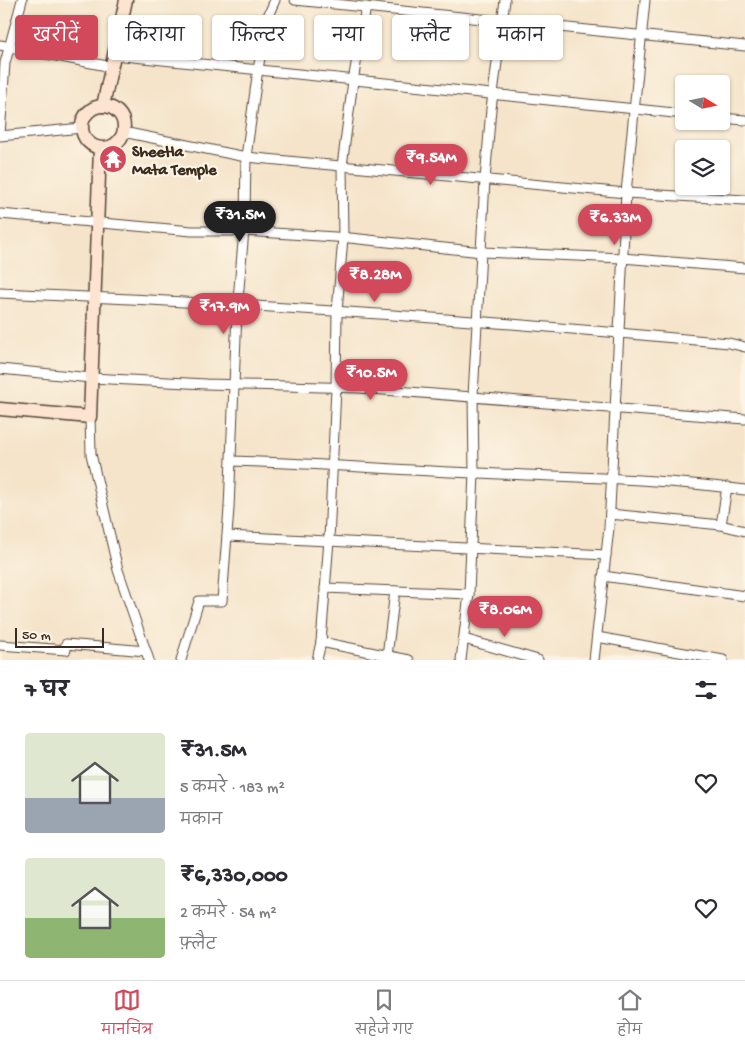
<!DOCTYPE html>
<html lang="hi">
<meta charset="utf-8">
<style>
body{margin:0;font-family:"Gochi Hand","Playpen Sans Deva",sans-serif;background:#f2f2f3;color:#2b2b33;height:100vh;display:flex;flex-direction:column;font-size:19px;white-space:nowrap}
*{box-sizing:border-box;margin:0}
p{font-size:16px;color:#7c7c81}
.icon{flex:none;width:28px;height:28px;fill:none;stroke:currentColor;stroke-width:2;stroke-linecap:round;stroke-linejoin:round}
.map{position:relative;height:660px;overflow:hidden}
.sheet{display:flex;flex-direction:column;background:#fff;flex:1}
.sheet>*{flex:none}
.top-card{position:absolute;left:15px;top:15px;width:715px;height:45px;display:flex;gap:10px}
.needle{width:32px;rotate:100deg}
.buttons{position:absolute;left:675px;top:75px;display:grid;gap:10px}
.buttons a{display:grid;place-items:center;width:55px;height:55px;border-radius:5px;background:#fff;box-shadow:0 1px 4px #0004;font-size:25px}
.scale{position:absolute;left:15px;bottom:12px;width:89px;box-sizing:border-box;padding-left:5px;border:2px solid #3b2a1e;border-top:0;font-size:14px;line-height:18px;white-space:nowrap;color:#3b2a1e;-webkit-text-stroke:4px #fcf5e5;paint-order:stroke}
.price{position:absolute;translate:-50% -42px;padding:0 11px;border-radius:18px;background:#d1495b;color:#fff;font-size:16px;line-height:32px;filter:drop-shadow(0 1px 2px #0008)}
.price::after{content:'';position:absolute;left:50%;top:30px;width:15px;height:11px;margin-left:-8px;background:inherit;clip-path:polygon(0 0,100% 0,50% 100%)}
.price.on{background:#222;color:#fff}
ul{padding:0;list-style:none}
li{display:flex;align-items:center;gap:15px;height:125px;padding:0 25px}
li span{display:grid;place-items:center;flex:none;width:140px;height:100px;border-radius:5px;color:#555}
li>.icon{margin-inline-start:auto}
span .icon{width:60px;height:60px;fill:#fffc;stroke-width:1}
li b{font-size:21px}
h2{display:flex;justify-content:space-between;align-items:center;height:60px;padding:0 25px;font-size:21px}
.chip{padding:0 18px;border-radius:5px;background:#fff;box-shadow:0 1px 4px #0004;font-size:18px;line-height:45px}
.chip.on{background:#d1495b;color:#fff}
.tab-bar{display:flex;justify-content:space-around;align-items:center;height:70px;border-top:1px solid #e1e1e2;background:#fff;font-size:14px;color:#7c7c81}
.tab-bar a{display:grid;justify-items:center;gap:2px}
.tab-bar .on{color:#d1495b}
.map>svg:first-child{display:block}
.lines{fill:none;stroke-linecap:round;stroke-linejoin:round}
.street-casing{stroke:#574638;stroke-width:11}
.secondary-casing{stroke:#574638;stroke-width:15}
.street{stroke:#fff;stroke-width:9}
.secondary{stroke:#fde4d1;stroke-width:12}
.labels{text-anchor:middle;stroke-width:4.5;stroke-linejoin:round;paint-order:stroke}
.poi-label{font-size:16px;font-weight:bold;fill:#3b2a1e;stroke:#fcf5e5;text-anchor:start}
</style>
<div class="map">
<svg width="745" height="660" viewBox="0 0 745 660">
<rect width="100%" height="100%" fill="#fcf5e5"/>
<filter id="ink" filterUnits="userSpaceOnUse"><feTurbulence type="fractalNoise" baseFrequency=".02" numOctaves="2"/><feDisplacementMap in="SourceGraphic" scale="10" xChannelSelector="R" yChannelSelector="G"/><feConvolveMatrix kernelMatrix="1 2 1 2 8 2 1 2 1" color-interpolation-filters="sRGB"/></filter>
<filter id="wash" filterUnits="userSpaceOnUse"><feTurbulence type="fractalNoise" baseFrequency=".0096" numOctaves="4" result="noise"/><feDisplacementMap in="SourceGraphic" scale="20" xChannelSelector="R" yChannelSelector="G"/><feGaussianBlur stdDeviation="1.12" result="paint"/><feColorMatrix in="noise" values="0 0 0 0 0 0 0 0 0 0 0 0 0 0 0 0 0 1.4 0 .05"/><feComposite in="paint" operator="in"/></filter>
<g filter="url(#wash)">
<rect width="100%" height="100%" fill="#f5e4ca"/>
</g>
<g filter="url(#ink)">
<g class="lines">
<g class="street-casing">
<g id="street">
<path d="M295 0 745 46"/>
<path d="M0 45 112 67"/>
<path d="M114 55 684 114"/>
<path d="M721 118 745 120"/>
<path d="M123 132 246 157 626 193 745 200"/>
<path d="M0 135 5 63 22 0"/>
<path d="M0 136 82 128"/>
<path d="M0 214 192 231H244L350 238 482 252 622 258 745 268"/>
<path d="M0 293C243 303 487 320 729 343L745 347"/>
<path d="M0 369 91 378 206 384 359 388 745 419"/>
<path d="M90 417 91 454 118 570 149 660"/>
<path d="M232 461C314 463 395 470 477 473 566 477 656 478 745 490"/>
<path d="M610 514 721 525 745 531"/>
<path d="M721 525 727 487"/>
<path d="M227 536 606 555"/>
<path d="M603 576 745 596"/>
<path d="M325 588 469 594"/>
<path d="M597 637 723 660"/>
<path d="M464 639 538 660"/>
<path d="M321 642 409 660"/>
<path d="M0 645 66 650V644L146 651"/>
<path d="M387 656 395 591"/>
<path d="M181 660 199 601H222L229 508 237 312 245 218 246 157 258 69 268 16 275 0"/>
<path d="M317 660 321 642 329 540 336 388 337 312 343 237 342 166 353 81 366 7"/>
<path d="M461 660 469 594 474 473 473 396 485 180 491 109 505 0"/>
<path d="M594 660 609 528 626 193 645 0"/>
</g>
</g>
<g class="secondary-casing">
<g id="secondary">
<path d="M103 106 126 0"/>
<circle cx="103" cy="127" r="21"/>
<path d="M0 409 90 417 100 148"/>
</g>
</g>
<use href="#street" class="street"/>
<use href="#secondary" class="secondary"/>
</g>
</g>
<defs>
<g id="temple-disc" transform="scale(1.4375)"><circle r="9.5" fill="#d1495b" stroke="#fcf5e5"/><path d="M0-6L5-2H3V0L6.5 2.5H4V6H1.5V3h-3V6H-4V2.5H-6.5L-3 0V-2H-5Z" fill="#fff"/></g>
</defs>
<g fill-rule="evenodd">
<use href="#temple-disc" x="113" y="159"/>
</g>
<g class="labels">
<g class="poi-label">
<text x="132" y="156">Sheetla<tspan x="132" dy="18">Mata Temple</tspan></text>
</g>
</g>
</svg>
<div class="buttons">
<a><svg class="needle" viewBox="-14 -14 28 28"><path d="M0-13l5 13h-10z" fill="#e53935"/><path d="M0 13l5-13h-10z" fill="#7c7c81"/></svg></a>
<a><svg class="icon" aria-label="layers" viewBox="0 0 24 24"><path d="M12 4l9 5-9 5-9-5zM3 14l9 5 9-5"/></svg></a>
</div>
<div class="scale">50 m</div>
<b class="price" style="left:431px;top:186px">₹9.54M</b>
<b class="price on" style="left:240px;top:243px">₹31.5M</b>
<b class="price" style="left:615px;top:246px">₹6.33M</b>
<b class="price" style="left:375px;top:303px">₹8.28M</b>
<b class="price" style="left:224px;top:335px">₹17.9M</b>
<b class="price" style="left:371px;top:401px">₹10.5M</b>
<b class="price" style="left:505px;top:638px">₹8.06M</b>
<div class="top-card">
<a class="chip on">खरीदें</a>
<a class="chip">किराया</a>
<a class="chip">फ़िल्टर</a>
<a class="chip">नया</a>
<a class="chip">फ़्लैट</a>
<a class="chip">मकान</a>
</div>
</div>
<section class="sheet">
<h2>7 घर<svg class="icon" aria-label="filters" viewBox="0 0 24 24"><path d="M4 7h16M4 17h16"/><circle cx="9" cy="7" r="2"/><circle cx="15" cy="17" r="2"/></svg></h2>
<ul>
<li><span style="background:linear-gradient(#dfe7d0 65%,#9aa5b1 0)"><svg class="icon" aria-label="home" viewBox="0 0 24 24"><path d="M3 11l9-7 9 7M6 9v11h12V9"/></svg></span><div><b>₹31.5M</b><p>5 कमरे · 183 m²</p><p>मकान</p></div><svg class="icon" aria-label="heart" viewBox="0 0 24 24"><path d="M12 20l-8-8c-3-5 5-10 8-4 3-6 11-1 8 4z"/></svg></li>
<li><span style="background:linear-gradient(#dfe7d0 60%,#8fb573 0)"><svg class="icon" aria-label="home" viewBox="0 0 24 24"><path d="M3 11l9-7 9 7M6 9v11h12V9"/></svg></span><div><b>₹6,330,000</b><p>2 कमरे · 54 m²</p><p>फ़्लैट</p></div><svg class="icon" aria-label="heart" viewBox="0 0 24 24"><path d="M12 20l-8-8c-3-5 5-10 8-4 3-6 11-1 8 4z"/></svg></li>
</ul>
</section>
<nav class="tab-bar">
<a class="on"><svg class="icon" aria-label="map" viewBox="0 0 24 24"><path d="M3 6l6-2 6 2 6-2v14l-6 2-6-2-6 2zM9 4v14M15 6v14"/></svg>मानचित्र</a>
<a><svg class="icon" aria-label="saved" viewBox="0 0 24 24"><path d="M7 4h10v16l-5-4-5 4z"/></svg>सहेजे गए</a>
<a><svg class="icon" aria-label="home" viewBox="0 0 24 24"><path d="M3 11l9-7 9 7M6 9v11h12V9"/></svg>होम</a>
</nav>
